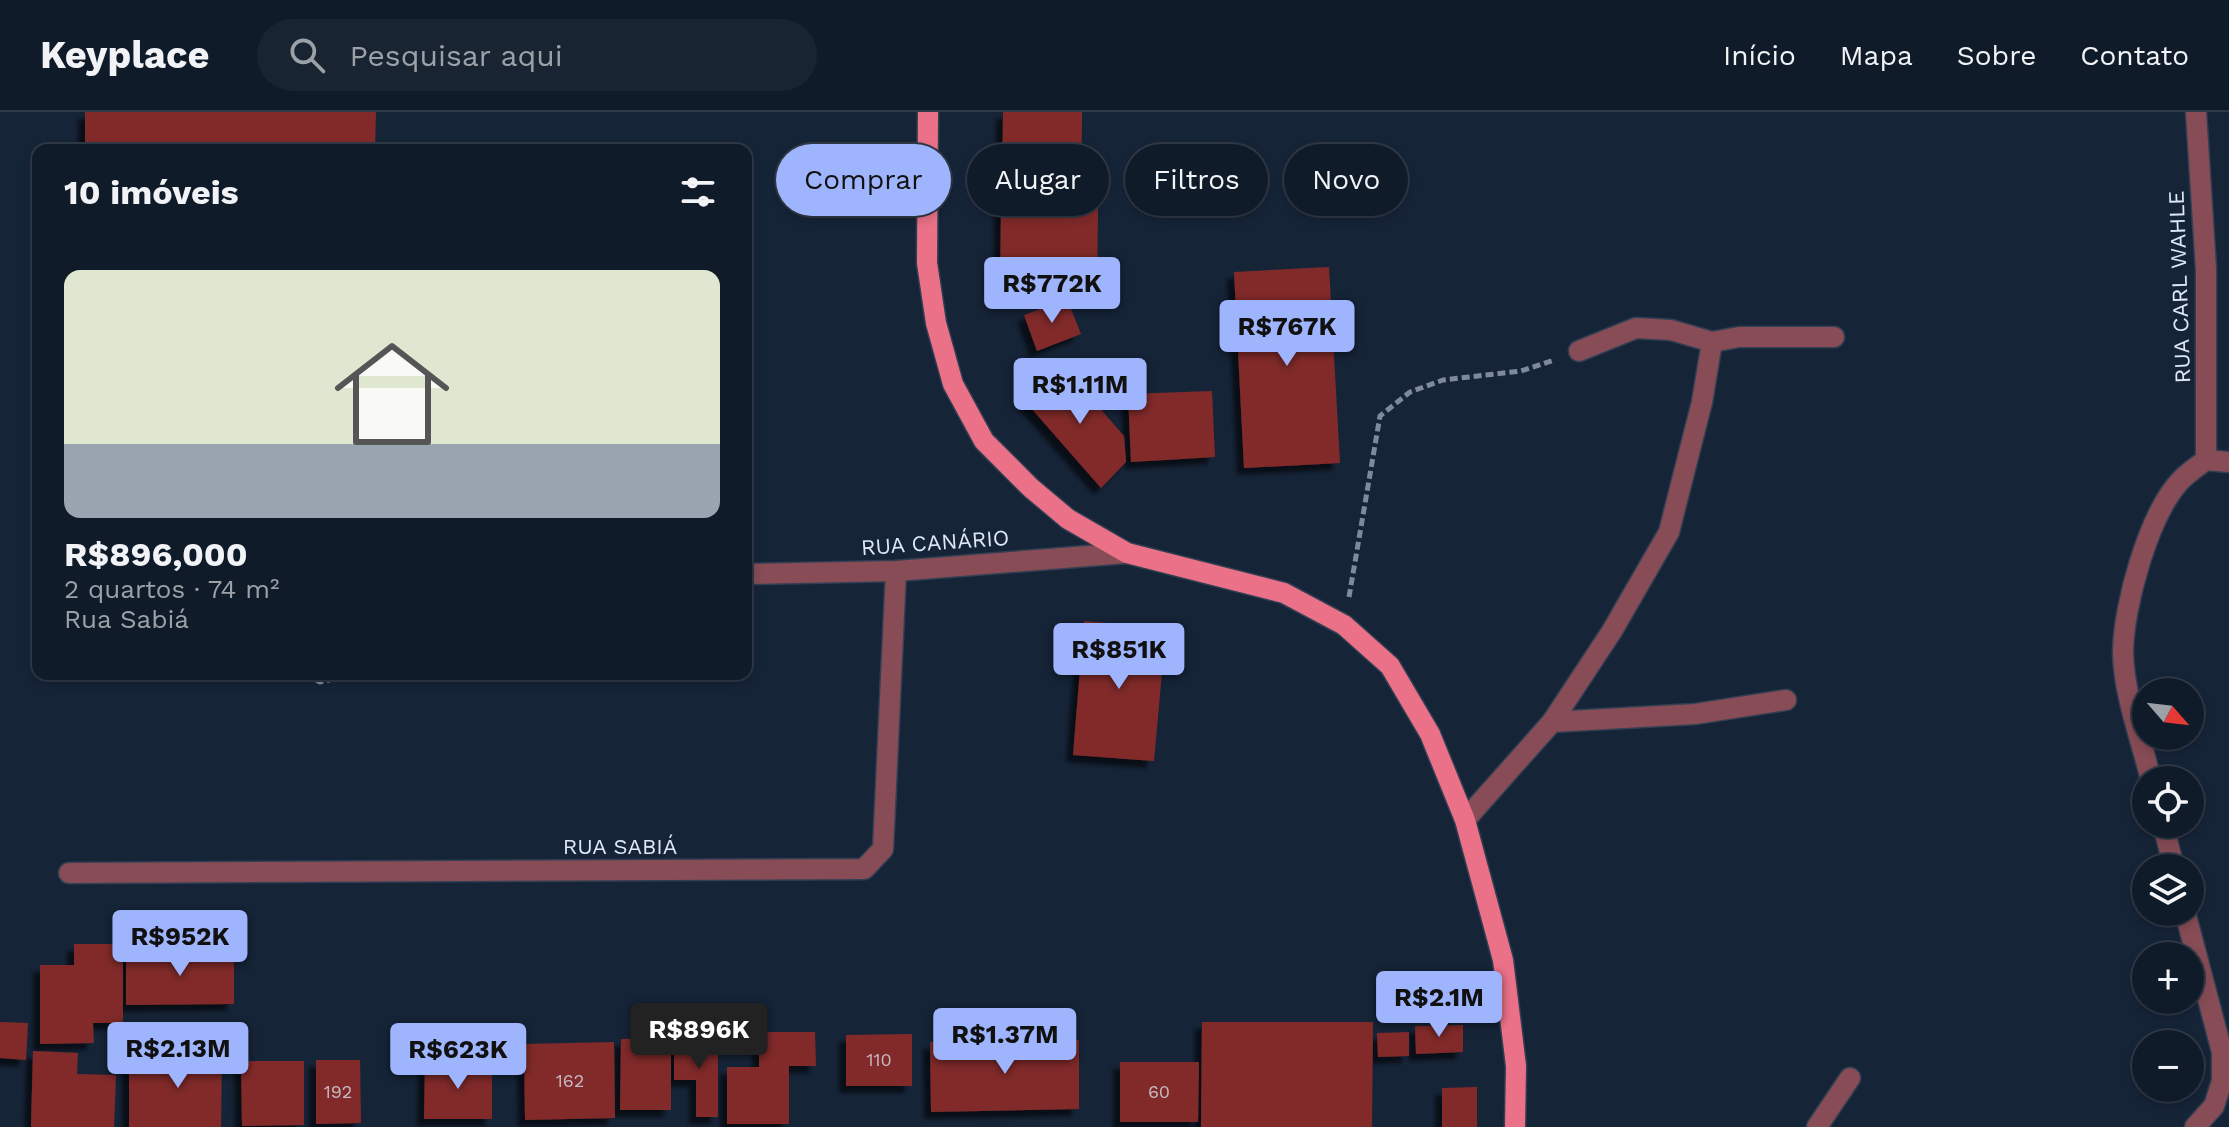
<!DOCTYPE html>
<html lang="pt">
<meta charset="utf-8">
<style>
body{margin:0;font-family:"Work Sans",sans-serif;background:#192432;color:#f1f3f6;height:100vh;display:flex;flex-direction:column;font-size:30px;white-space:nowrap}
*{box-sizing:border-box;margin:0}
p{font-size:26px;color:#9ca1a8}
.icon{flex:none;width:44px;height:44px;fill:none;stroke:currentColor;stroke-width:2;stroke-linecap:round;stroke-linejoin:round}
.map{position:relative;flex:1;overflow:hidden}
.details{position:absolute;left:32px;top:32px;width:720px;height:536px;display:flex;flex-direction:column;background:#101b2a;border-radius:16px;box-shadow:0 4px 12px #0003,0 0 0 2px #303947}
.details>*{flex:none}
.banner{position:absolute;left:776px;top:32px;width:760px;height:72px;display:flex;gap:16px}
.needle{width:52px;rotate:118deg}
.fabs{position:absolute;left:2132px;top:566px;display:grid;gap:16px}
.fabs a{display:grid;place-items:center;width:72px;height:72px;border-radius:50%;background:#101b2a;box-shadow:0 4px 12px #0003,0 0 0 2px #303947;font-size:40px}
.price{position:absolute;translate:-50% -68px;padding:0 18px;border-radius:8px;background:#9eb4fd;color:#111;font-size:26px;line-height:52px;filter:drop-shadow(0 2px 4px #0008)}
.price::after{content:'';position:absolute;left:50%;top:48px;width:24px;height:18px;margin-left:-12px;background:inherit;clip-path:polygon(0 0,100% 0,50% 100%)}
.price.current{background:#222;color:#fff}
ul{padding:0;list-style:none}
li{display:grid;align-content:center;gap:16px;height:424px;padding:0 32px}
li span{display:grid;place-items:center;height:248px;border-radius:16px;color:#555}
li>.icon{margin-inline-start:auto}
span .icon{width:144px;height:144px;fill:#fffc;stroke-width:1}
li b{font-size:34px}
h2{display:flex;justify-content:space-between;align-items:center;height:96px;padding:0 32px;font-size:34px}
.chip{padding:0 28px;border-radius:36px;background:#101b2a;box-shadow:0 4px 12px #0003,0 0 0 2px #303947;font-size:28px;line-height:72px}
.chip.current{background:#9eb4fd;color:#111}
header{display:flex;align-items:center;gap:48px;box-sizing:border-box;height:112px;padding:0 40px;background:#101b2a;border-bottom:2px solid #303947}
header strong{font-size:38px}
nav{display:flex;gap:44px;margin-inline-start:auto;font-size:28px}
.search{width:560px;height:72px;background:#192432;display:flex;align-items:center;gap:20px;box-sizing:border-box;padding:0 28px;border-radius:44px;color:#9ca1a8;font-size:30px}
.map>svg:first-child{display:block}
.building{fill:#822c2a;filter:url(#shadow)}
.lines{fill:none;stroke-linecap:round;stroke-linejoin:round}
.minor-casing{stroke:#323f53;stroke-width:23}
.major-casing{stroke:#323f53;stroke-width:23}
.path{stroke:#7e8a9b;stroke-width:5;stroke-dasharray:8 4;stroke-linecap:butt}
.minor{stroke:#874c56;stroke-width:20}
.major{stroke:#eb7188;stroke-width:20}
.labels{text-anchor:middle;stroke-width:6;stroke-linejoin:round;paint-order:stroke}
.number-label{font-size:18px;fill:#c7b9c3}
.street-label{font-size:22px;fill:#dee8f6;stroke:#162438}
</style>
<header>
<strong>Keyplace</strong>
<div class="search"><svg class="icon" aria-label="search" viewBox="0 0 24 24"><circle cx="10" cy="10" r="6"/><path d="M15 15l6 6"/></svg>Pesquisar aqui</div>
<nav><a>Início</a><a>Mapa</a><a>Sobre</a><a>Contato</a></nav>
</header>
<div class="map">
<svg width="2229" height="1015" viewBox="0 0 2229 1015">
<defs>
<filter id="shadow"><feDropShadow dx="-7" dy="7" stdDeviation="2" flood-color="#0009"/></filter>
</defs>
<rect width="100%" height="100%" fill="#162438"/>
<g class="building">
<path d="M85 0H376L375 38H85Z"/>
<path d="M1003 0H1082L1081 92 1002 91Z"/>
<path d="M1001 94 1098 95 1097 183H1000Z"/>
<path d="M1329 155 1340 351 1244 356 1234 160Z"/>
<path d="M1067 187 1081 222 1037 239 1024 203Z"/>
<path d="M1065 256 1124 324 1126 350 1101 376 1024 288Z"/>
<path d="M1212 279 1215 345 1131 350 1128 282Z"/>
<path d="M1084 509 1166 516 1154 649 1073 643Z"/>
<path d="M74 832H123V911H93L94 931 40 932V853H74Z"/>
<path d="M234 839V892L126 893V840Z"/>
<path d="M0 910 28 911 26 948 0 946Z"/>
<path d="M1202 910H1373L1372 1015H1201Z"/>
<path d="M1463 913V940L1416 942 1415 914Z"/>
<path d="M759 920H815L816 954H789V1012H727V955H759Z"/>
<path d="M1409 920V944L1378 945 1377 921Z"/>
<path d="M912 922V974H846V923Z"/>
<path d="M671 926V998H620L621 927Z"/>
<path d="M718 926V1005H696V968H674V927Z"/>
<path d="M1079 928V997L931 1000 930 930Z"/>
<path d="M614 930 615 1006 525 1008 524 932Z"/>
<path d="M162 936 222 937 221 1015H129V953H162Z"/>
<path d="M33 939 78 941 77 962 116 963 114 1015H31Z"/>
<path d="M316 948H360L361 1011 316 1012Z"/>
<path d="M241 949H304V1013L242 1014Z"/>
<path d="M492 950V1007H424L425 951Z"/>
<path d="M1120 950H1199L1198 1010H1120Z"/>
<path d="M1477 975V1015H1442V976Z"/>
</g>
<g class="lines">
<g class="minor-casing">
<g id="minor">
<path d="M2196 0 2206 157V348"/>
<path d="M1579 239 1636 216 1671 218 1712 230"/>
<path d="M746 462 896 459 1127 441"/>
<path d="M1552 610 1695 602 1786 588"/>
<path d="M2151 668C2141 627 2124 583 2123 541 2123 495 2149 400 2182 367 2189 360 2198 354 2206 348L2229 350"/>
<path d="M1465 708 1552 610 1612 519 1669 420 1702 290 1712 230 1739 225H1834"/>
<path d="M2163 712 2174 756"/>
<path d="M69 761 864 757 883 737 896 459"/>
<path d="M2185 800 2222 940V969L2214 994 2195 1015"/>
<path d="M1817 1015 1850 966"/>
</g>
</g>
<g class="major-casing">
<path id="major" d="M928 0 927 151 936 211 953 272 984 329 1031 376 1068 407 1127 441 1284 481 1344 513 1390 554 1430 622 1465 708 1503 848 1516 954 1515 1015"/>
</g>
<g class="path">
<path d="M1349 485 1380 304 1410 280 1443 268 1521 259 1554 248"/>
<path d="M305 562 320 570 329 568 333 562"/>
</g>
<use href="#minor" class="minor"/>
<use href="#major" class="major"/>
</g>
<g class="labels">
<g class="number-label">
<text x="879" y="954">110</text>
<text x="570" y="975">162</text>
<text x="338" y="986">192</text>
<text x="1159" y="986">60</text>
</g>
<g class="street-label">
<text transform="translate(2179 175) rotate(-92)" y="8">RUA CARL WAHLE</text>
<text transform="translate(935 430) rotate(-4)" y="8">RUA CANÁRIO</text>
<text x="620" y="742">RUA SABIÁ</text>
</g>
</g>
</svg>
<div class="fabs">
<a><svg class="needle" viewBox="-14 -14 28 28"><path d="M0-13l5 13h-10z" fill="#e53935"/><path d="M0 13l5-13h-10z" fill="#9ca1a8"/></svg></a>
<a><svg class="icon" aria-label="locate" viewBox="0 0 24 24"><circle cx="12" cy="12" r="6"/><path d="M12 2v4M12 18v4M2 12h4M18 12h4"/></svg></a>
<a><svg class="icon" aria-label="layers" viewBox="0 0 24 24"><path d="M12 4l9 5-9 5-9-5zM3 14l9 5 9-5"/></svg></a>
<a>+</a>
<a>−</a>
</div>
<b class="price" style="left:1052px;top:213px">R$772K</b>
<b class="price" style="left:1287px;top:256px">R$767K</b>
<b class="price" style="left:1080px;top:314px">R$1.11M</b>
<b class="price" style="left:1119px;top:579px">R$851K</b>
<b class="price" style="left:180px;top:866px">R$952K</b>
<b class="price" style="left:1439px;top:927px">R$2.1M</b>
<b class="price current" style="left:699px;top:959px">R$896K</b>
<b class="price" style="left:1005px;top:964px">R$1.37M</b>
<b class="price" style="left:178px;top:978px">R$2.13M</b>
<b class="price" style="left:458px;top:979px">R$623K</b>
<div class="banner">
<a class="chip current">Comprar</a>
<a class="chip">Alugar</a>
<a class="chip">Filtros</a>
<a class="chip">Novo</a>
</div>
<section class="details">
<h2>10 imóveis<svg class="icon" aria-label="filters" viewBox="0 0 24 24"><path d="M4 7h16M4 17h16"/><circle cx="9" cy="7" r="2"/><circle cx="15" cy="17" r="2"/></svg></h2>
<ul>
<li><span style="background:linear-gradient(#dfe7d0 70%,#9aa5b1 0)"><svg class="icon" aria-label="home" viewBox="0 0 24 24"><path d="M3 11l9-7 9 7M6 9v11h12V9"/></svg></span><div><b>R$896,000</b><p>2 quartos · 74 m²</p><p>Rua Sabiá</p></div></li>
</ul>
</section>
</div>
